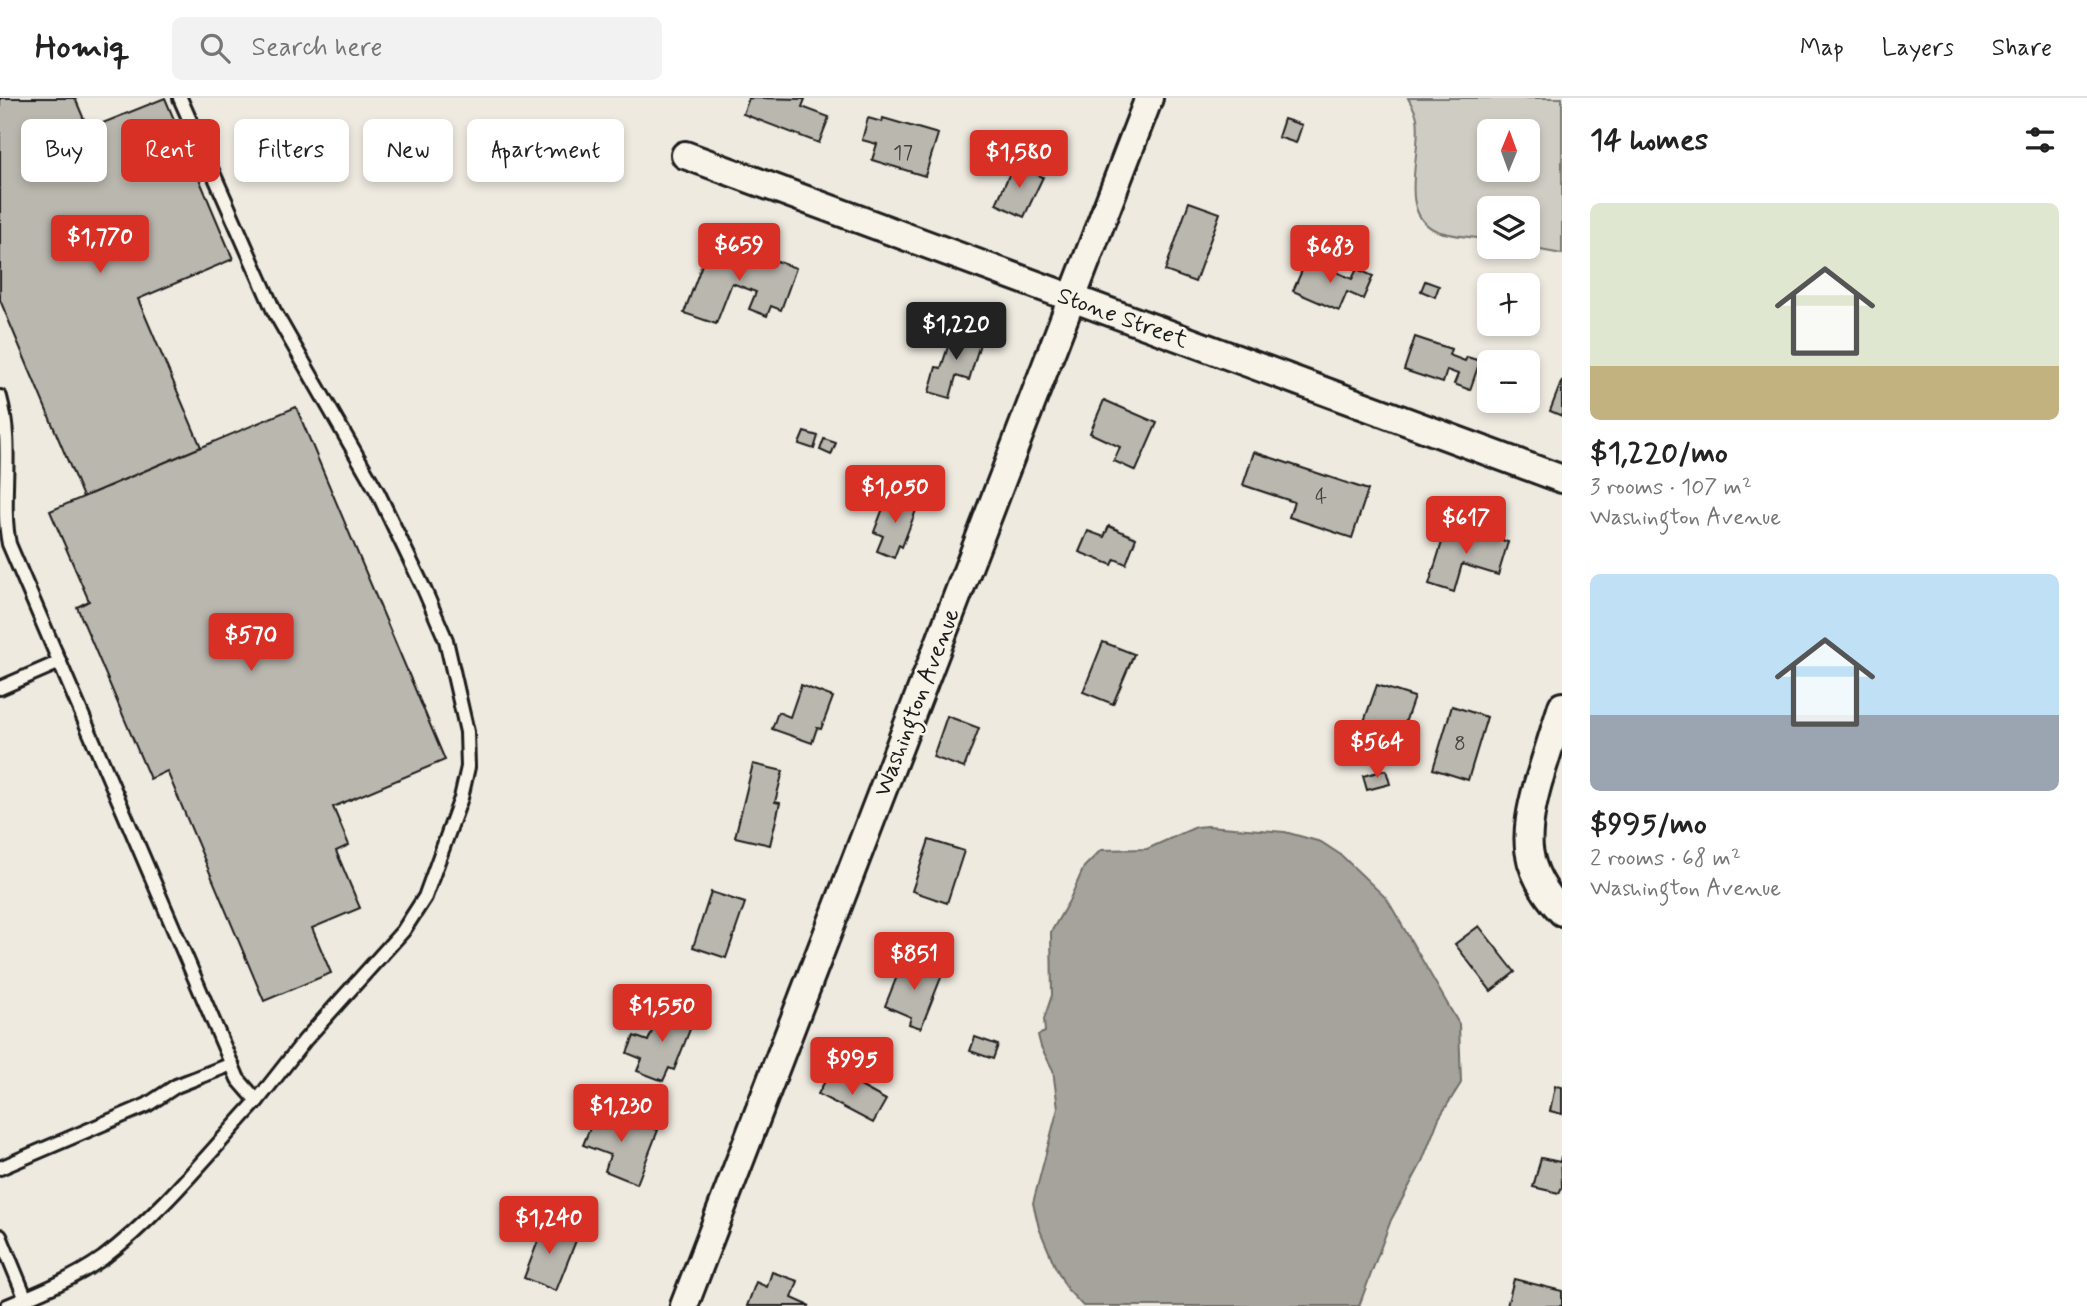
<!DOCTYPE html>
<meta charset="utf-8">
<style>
body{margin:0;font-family:Mynerve,sans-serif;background:#f2f2f2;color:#222;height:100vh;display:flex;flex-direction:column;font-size:26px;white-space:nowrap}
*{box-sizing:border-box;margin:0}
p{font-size:23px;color:#767676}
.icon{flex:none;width:38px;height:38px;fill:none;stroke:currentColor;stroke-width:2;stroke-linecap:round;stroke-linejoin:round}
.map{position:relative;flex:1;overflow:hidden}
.sheet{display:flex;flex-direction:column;background:#fff;width:525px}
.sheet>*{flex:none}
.banner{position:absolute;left:21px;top:21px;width:665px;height:63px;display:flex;gap:14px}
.needle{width:46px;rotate:1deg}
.buttons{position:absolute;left:1477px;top:21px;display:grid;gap:14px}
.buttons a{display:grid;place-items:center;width:63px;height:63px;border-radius:10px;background:#fff;box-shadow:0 4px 10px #0003;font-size:35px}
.price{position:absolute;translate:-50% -60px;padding:0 16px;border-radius:7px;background:#d93025;color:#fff;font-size:23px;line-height:46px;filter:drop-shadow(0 2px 4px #0008)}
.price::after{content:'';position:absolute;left:50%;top:42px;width:21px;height:16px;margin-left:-10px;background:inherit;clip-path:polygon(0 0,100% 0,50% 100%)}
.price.active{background:#222;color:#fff}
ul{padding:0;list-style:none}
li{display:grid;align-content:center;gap:14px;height:371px;padding:0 28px}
li span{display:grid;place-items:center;height:217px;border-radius:10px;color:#555}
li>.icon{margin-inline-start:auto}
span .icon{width:126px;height:126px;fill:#fffc;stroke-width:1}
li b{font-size:30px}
h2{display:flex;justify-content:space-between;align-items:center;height:84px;padding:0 28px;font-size:30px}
.tag{padding:0 24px;border-radius:10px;background:#fff;box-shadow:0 4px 10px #0003;font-size:24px;line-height:63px}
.tag.active{background:#d93025;color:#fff}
header{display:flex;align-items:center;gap:42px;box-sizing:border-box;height:98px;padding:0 35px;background:#fff;border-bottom:2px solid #e0e0e0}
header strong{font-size:33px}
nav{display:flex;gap:38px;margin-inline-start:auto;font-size:24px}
.search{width:490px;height:63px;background:#f2f2f2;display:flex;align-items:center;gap:18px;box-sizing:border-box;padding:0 24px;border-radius:10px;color:#767676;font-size:26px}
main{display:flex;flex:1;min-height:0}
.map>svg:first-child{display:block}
.green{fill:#cfccc3;stroke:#767470;stroke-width:2;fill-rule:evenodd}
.water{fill:#a6a39d;stroke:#6f6d69;stroke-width:2}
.building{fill:#bab7af;stroke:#1c1c1c;stroke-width:2}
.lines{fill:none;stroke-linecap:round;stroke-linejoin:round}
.lane-casing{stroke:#1c1c1c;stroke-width:18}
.street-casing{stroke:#1c1c1c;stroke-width:32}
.lane{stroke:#f7f3e8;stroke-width:12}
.street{stroke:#f7f3e8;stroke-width:26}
.labels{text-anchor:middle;stroke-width:5;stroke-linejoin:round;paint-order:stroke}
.number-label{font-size:21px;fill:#444341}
.street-label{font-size:24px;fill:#1c1c1c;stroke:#f7f3e8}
</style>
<header>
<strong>Homiq</strong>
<div class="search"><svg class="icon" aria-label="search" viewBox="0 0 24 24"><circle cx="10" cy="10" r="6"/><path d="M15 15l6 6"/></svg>Search here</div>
<nav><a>Map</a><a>Layers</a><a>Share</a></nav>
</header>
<main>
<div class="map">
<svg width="1562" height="1208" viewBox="0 0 1562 1208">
<rect width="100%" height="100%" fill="#eeeae0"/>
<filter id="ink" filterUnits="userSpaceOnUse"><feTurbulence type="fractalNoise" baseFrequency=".0143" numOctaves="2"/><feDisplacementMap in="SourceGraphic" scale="14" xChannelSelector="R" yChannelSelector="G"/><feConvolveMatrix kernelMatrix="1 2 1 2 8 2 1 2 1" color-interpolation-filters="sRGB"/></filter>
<g filter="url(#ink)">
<path class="green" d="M1408 0H1562V156L1524 149H1528V110H1489V142C1475 139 1447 138 1435 132 1396 114 1423 53 1417 20 1416 13 1411 6 1408 0ZM1489 33H1528V72H1489Z"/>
<path class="water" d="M1208 728 1285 734 1321 744 1341 757 1387 801 1459 926 1461 985 1439 1020 1421 1066 1391 1122 1359 1208H1083L1067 1191 1055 1168 1039 1130 1033 1105 1058 1010 1053 972 1041 949 1038 937 1045 934 1044 921 1052 897 1051 834 1069 803 1084 769 1101 752 1147 751 1196 729Z"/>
<g class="building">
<path d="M0 0H75L88 31 165 0 233 161 138 201 201 349 83 399 0 202Z"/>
<path d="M749 0 805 1 802 9 829 19 819 45 743 16Z"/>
<path d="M868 20 882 24 883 20 938 36 925 78 872 62 877 46 862 42Z"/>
<path d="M1284 21 1302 27 1296 45 1278 39Z"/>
<path d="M1014 66 1043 79 1024 119 996 106Z"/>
<path d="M1189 104 1220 115 1195 184 1165 173Z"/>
<path d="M735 148 796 170 781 212 771 208 767 218 749 211 756 194 732 185 716 226 684 215 707 153 730 162Z"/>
<path d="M1307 161 1352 181 1357 171 1373 178 1363 201 1347 194 1339 213 1293 193Z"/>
<path d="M1425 183 1439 188 1435 199 1421 193Z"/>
<path d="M954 230 982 239 969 282 956 278 950 300 929 294 936 269 941 270Z"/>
<path d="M1415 239 1451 251 1449 257 1465 263 1467 259 1480 263 1470 292 1454 286 1458 276 1447 272 1443 285 1404 272Z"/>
<path d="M1562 282V318L1550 313Z"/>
<path d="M1104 302 1157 325 1136 373 1114 363 1120 349 1090 335Z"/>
<path d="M296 309 445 662 333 709 349 747 336 753 360 810 312 830 331 875 264 903 167 673 150 681 77 509 89 503 50 413Z"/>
<path d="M804 334 818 338 814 351 799 346Z"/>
<path d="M824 341 836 345 831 357 820 352Z"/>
<path d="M1254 354 1368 392 1352 440 1289 419 1294 404 1243 387Z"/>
<path d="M887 400 903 406 904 402 918 407 902 449 899 447 894 460 877 453 883 438 874 434Z"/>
<path d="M1448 425 1508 444 1498 477 1462 466 1454 494 1429 486Z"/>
<path d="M1109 428 1136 440 1126 466 1115 461 1112 467 1079 454 1088 433 1104 439Z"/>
<path d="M1103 544 1134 556 1113 606 1083 594Z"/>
<path d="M801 587 833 599 821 631 817 630 812 645 772 631 778 614 790 619Z"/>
<path d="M1377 587 1414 599 1398 645 1361 632Z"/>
<path d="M1452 608 1487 619 1468 682 1433 671Z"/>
<path d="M947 618 979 630 964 670 933 659Z"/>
<path d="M753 666 783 673 775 704 780 705 770 747 735 739Z"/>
<path d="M1386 672 1390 686 1367 692 1363 678Z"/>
<path d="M929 742 964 753 947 805 912 793Z"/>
<path d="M711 794 745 805 726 860 693 849Z"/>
<path d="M1479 828 1515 874 1491 893 1455 846Z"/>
<path d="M904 861 942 877 921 930 909 926 911 919 885 908Z"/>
<path d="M662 909 694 921 674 972 669 970 663 983 637 973 642 961 627 955 634 938 648 943Z"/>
<path d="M975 939 998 947 993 961 970 953Z"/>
<path d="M831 972 886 1002 873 1025 818 996Z"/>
<path d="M1555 988 1562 989V1016L1550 1013Z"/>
<path d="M598 1010 658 1032 637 1086 605 1073 610 1057 583 1047Z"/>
<path d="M1561 1058 1562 1089 1559 1095 1533 1089 1541 1060 1560 1064Z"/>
<path d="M534 1124 577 1140 556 1193 524 1180 538 1143 528 1139Z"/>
<path d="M772 1174 798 1183 792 1200 810 1208H747L756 1184 767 1189Z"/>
<path d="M1514 1181 1562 1193V1208H1507Z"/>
</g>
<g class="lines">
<g class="lane-casing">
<g id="lane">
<path d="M180 0 274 213 378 395 424 491 446 542 467 634 468 669 461 700 425 799 403 833 305 942 257 1003"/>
<path d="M0 299C14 350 0 402 9 446L238 981 257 1003C208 1056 161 1116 103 1160 75 1180 39 1195 7 1208"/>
<path d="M0 590 60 564"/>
<path d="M0 1070 147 1007 176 988 232 966"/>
<path d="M0 1138 28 1206"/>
</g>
</g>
<g class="street-casing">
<g id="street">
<path d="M685 57 1562 381"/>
<path d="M1562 608C1554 634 1546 660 1538 685 1523 739 1522 771 1562 814"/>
<path d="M684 1208 1149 0"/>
</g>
</g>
<use href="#lane" class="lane"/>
<use href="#street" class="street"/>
</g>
</g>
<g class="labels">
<g class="number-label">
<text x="903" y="61">17</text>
<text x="1321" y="405">4</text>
<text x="1460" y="652">8</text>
</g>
<g class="street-label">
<text transform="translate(1123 219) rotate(20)" y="8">Stone Street</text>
<text transform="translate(916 604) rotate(-69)" y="8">Washington Avenue</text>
</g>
</g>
</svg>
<div class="buttons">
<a><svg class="needle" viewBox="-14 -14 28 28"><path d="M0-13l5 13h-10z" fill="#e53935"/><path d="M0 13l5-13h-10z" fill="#767676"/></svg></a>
<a><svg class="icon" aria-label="layers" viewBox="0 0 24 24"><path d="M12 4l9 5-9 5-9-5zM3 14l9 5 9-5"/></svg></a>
<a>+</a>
<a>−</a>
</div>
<b class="price" style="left:1019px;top:92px">$1,580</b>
<b class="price" style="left:100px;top:177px">$1,770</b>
<b class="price" style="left:739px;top:185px">$659</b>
<b class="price" style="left:1330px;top:187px">$683</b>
<b class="price active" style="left:956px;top:264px">$1,220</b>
<b class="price" style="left:895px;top:427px">$1,050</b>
<b class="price" style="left:1466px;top:458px">$617</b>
<b class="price" style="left:251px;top:575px">$570</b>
<b class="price" style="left:1377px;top:682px">$564</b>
<b class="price" style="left:914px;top:894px">$851</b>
<b class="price" style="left:662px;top:946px">$1,550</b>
<b class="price" style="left:852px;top:999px">$995</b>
<b class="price" style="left:621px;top:1046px">$1,230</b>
<b class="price" style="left:549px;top:1158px">$1,240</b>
<div class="banner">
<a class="tag">Buy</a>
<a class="tag active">Rent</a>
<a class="tag">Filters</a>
<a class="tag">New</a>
<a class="tag">Apartment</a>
</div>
</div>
<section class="sheet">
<h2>14 homes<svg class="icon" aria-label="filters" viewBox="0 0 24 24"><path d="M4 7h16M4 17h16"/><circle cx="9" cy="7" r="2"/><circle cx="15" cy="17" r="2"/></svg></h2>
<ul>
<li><span style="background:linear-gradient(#dfe7d0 75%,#c2b280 0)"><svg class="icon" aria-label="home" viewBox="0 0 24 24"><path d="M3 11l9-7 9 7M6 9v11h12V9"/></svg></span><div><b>$1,220/mo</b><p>3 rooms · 107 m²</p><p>Washington Avenue</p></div></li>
<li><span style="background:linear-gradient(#bfe0f5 65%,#9aa5b1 0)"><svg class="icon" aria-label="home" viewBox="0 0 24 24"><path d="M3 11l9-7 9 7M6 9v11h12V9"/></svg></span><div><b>$995/mo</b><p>2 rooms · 68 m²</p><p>Washington Avenue</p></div></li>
</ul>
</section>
</main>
